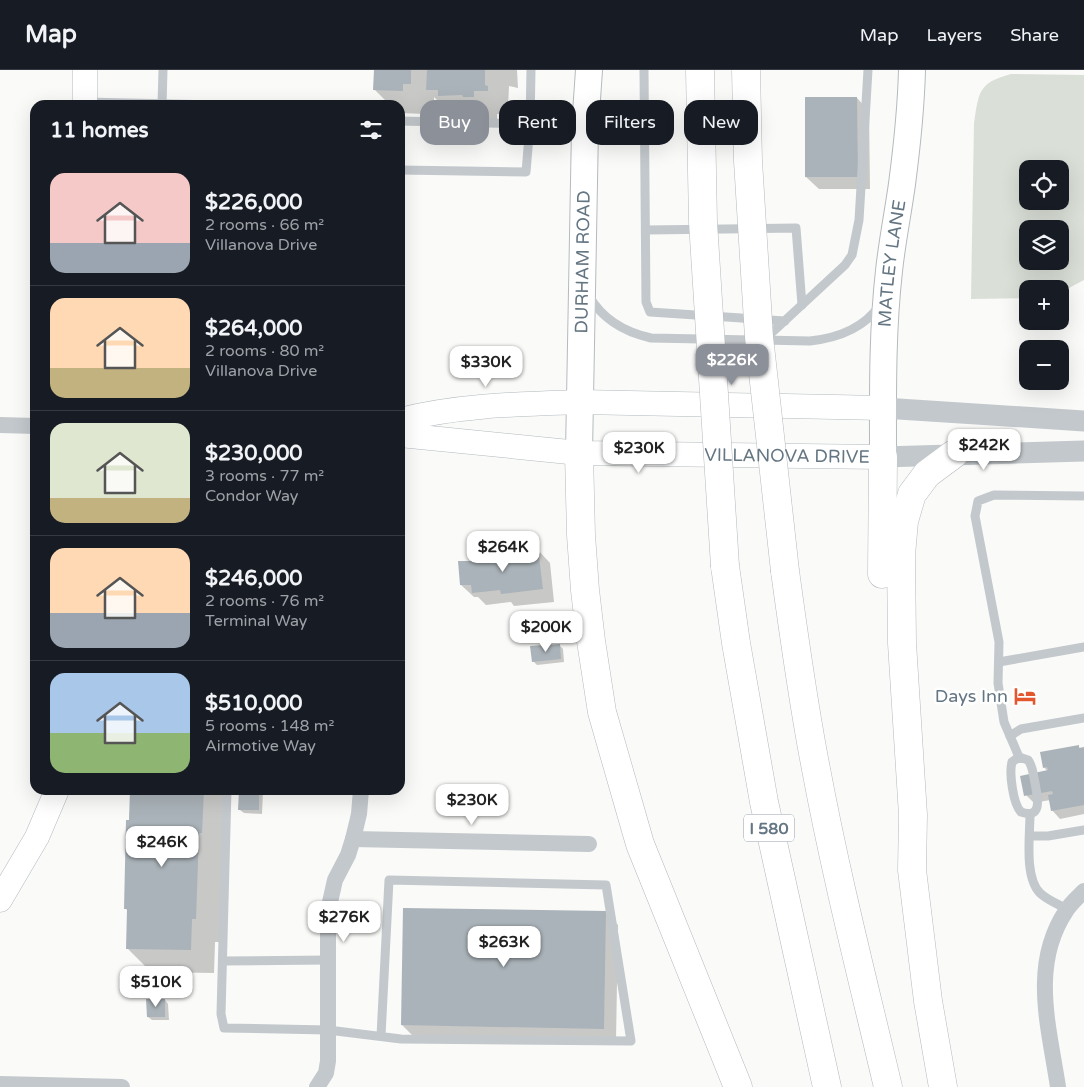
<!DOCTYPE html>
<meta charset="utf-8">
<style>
body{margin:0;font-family:"Varela Round",sans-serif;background:#20242c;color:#f1f3f6;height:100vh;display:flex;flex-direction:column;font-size:19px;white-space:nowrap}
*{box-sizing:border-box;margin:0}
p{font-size:16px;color:#9ea1a6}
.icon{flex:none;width:28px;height:28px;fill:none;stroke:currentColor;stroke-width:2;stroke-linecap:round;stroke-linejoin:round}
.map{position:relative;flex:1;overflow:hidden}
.drawer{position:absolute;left:30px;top:30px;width:375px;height:695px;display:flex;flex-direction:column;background:#171b24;border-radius:15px;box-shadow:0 5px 20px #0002}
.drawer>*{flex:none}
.banner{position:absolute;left:420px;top:30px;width:475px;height:45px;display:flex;gap:10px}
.fabs{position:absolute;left:1019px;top:90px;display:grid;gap:10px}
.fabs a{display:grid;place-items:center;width:50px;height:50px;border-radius:10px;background:#171b24;box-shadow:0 5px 20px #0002;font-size:25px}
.price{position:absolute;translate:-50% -42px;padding:0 11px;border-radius:10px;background:#fff;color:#222;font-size:16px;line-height:32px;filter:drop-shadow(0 1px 2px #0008)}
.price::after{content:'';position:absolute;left:50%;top:30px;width:15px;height:11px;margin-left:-8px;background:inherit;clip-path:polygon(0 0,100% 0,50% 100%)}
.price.current{background:#8c9099;color:#fff}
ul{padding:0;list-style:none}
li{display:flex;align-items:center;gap:15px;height:125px;padding:0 20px}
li+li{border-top:1px solid #363941}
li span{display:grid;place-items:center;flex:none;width:140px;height:100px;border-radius:15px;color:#555}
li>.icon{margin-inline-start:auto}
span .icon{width:60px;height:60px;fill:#fffc;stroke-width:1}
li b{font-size:21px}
h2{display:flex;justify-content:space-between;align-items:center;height:60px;padding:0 20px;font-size:21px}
.pill{padding:0 18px;border-radius:15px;background:#171b24;box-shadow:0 5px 20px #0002;font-size:18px;line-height:45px}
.pill.current{background:#8c9099;color:#fff}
header{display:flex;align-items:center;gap:30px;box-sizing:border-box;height:70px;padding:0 25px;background:#171b24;border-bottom:1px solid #363941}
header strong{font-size:24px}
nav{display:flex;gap:28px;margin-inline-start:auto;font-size:18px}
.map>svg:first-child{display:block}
.green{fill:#dadfd7;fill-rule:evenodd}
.shadow{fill:#0003}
.building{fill:#aab3b9}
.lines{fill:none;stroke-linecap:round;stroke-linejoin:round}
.secondary-casing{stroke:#b3babf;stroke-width:25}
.primary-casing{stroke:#b5babe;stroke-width:28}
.motorway-casing{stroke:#b4b9bd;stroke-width:29}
.service{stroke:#c3c8cc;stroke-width:9}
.minor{stroke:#c3c8cc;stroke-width:16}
.tertiary{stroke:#c3c8cc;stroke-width:21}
.secondary{stroke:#fff;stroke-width:24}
.primary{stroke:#fff;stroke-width:26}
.motorway{stroke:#fff;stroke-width:28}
.motorway-bridge-casing{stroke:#b4b9bd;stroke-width:29;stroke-linecap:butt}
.motorway-bridge{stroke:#fff;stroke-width:28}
.labels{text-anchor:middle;stroke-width:5;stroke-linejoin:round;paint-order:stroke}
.shield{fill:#fff;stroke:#939fa8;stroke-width:1}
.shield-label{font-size:16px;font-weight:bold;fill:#657683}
.street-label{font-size:18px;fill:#657683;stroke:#fff}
.poi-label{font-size:18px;fill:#657683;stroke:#fff;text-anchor:end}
</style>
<header>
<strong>Map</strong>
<nav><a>Map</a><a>Layers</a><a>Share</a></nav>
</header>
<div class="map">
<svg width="1084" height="1017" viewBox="0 0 1084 1017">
<rect width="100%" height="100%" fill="#fafaf8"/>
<path class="green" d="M1011 4 1084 5V210L1067 219 1060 221V219H1028L1026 228 971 229 974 53C979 22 978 13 1011 4ZM1028 99H1060V131H1028ZM1028 159H1060V191H1028Z"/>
<g class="shadow">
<path d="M375 0H517L518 18 509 16 508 38 511 41V44H497V50L475 48V49H463L456 43H450L434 27V37H426V44L400 43V35H390L375 20Z"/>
<path d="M857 28 869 41 870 119H819L806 107Z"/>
<path d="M538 480 550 493 554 532 514 536 511 532 486 535 478 527H474L461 515 474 492Z"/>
<path d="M559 575 563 579 564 592 537 595 533 591Z"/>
<path d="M1078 676 1081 679 1084 678V744L1060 749 1052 740 1050 730 1034 733 1026 725 1048 702 1044 697Z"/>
<path d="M131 720H219L227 728 219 872H215L214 903 151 902 127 878 128 841 125 838Z"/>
<path d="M240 720H263L262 744 244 743 240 740Z"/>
<path d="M606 843 618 855 616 971 414 967 402 955Z"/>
<path d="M165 930 168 934 169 950H152L148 947Z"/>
</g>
<g class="building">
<path d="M374 0H411V14H403V21L373 20Z"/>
<path d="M427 0H485V15L488 16V21H474V27H463L462 25 438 26V20H426Z"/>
<path d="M805 27H857L858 107H805Z"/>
<path d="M538 479 543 519 501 524 500 520 472 523 471 515H460L458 491H473L472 486H503Z"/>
<path d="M560 574 561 589 532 592 530 576Z"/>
<path d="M1079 675V678L1084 677V735L1051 741 1048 725 1053 724 1052 721 1024 726 1020 706 1048 700 1047 697 1043 698 1040 682Z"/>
<path d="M130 720H204L202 763H199L196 849H192L191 880 126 879 127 839H124L126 750H129Z"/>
<path d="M239 720H259V740H238Z"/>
<path d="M403 838 606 841 604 959 401 955Z"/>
<path d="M146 929H165V947H147Z"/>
</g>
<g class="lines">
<g class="secondary-casing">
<g id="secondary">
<path d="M85 35V0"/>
<path d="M400 350C458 335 521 334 580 332L883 338"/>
<path id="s1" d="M400 365 579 383 883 387"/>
<path d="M0 830 37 767 57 720"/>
</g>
</g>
<g class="primary-casing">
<g id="primary">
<path id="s2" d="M579 383 585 58 589 0"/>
<path id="s3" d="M883 387C883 325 882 263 889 201 892 172 898 143 902 114 907 76 911 38 912 0"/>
</g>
</g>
<g class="motorway-casing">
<g id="motorway">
<path d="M579 383 581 465 585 520 591 571 602 642 640 774 738 1017"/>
<path d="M725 496 736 573 764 732 827 1017"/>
<path d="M785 501C794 567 803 633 816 699 836 806 863 911 888 1017"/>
<path d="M882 504 883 387"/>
<path d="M943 1017 928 931 912 800 913 745 902 573 901 485 904 451 912 424 927 404 954 384"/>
</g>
</g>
<g class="service">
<path d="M531 0 530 54 582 58"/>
<path d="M644 0 646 232 650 242 785 251"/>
<path d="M86 32 216 35"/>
<path d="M162 35 163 0"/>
<path d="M400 51 530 54 526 102 400 100"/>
<path d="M646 160 796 158 802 235"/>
<path d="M589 226C603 250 624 262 651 268L810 271C837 268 863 259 879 236"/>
<path d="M765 269 845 195 852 185 859 150 868 0"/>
<path d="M999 592 1084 577"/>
<path d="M1010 666 1021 659 1084 648"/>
<path d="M1019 687 1004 652 998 613 999 572 975 446 978 431 994 425 1084 426"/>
<path d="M1019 687 1028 690C1033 696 1033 704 1035 713 1037 725 1044 750 1021 742 1013 734 1009 703 1012 692Z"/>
<path d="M227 720 221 944 224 958 328 960 401 969 631 971 606 815 389 810 381 966"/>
<path d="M1030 744C1030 765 1024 807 1040 823 1047 830 1058 834 1067 839"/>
<path d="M1030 766H1048L1084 760"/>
<path d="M223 891 328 890"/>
</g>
<g class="minor">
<path d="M0 355 35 356"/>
<path d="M353 769 589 774"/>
<path d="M0 1014 122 1017"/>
<path d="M317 1017 326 1003 328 991V841L335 810 348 785 353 769 359 744 361 720"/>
<path d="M1058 1017C1049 957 1030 895 1066 841 1071 833 1078 827 1084 821"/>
</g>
<g class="tertiary">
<path d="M883 338 1084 351"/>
<path d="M883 387 1084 381"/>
</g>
<use href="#secondary" class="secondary"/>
<use href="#primary" class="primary"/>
<use href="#motorway" class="motorway"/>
<g class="motorway-bridge-casing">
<g id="motorway-bridge">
<path d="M700 0 703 152 725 496"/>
<path d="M746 0 748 91 759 267 785 501"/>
</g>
</g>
<use href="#motorway-bridge" class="motorway-bridge"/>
</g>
<defs>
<g id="hotel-bare" transform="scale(1.725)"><path d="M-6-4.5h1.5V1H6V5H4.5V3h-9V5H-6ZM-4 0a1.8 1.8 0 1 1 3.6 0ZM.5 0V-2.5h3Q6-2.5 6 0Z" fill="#e4572e" stroke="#fff" stroke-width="2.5" paint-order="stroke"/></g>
</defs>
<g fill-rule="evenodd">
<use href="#hotel-bare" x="1025" y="626"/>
</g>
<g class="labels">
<rect class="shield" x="744" y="744.5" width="50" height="27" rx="4"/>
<g class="shield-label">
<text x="769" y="764">I 580</text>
</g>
<g class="street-label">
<text dy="6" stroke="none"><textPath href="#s2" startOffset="191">DURHAM ROAD</textPath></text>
<text dy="6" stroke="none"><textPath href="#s3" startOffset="194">MATLEY LANE</textPath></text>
<text dy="6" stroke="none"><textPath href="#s1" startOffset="388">VILLANOVA DRIVE</textPath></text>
</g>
<g class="poi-label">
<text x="1008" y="632">Days Inn</text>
</g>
</g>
</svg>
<div class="fabs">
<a><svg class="icon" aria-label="locate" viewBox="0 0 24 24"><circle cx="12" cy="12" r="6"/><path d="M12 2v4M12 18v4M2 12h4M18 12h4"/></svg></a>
<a><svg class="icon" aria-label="layers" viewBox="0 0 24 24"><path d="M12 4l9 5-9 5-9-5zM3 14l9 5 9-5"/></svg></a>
<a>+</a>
<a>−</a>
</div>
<b class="price current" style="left:732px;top:316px">$226K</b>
<b class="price" style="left:486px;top:318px">$330K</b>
<b class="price" style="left:984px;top:401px">$242K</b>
<b class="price" style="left:639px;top:404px">$230K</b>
<b class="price" style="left:503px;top:503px">$264K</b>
<b class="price" style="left:546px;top:583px">$200K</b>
<b class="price" style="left:472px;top:756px">$230K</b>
<b class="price" style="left:162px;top:798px">$246K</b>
<b class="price" style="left:344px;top:873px">$276K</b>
<b class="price" style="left:504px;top:898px">$263K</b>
<b class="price" style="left:156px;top:938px">$510K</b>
<div class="banner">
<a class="pill current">Buy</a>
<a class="pill">Rent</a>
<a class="pill">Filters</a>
<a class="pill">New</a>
</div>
<section class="drawer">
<h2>11 homes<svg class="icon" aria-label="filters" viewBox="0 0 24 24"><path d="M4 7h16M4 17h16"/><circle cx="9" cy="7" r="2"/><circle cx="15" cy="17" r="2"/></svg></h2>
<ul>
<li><span style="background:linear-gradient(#f6c9c9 70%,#9aa5b1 0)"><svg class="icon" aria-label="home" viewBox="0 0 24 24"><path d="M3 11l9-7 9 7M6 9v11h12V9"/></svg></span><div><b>$226,000</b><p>2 rooms · 66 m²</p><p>Villanova Drive</p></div></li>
<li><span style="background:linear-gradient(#ffd9b3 70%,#c2b280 0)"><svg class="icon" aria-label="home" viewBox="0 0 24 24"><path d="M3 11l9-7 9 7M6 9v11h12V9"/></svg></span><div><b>$264,000</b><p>2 rooms · 80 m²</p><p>Villanova Drive</p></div></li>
<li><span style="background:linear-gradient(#dfe7d0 75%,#c2b280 0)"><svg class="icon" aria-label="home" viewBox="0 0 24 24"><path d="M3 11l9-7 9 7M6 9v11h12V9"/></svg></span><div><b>$230,000</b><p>3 rooms · 77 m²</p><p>Condor Way</p></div></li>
<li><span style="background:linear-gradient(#ffd9b3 65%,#9aa5b1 0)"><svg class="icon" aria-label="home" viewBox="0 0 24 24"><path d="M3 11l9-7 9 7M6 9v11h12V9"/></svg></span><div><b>$246,000</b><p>2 rooms · 76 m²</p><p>Terminal Way</p></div></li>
<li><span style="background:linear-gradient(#a9c7e8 60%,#8fb573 0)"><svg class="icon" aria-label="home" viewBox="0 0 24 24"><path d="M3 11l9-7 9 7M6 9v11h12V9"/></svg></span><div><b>$510,000</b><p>5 rooms · 148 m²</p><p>Airmotive Way</p></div></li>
</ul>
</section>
</div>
